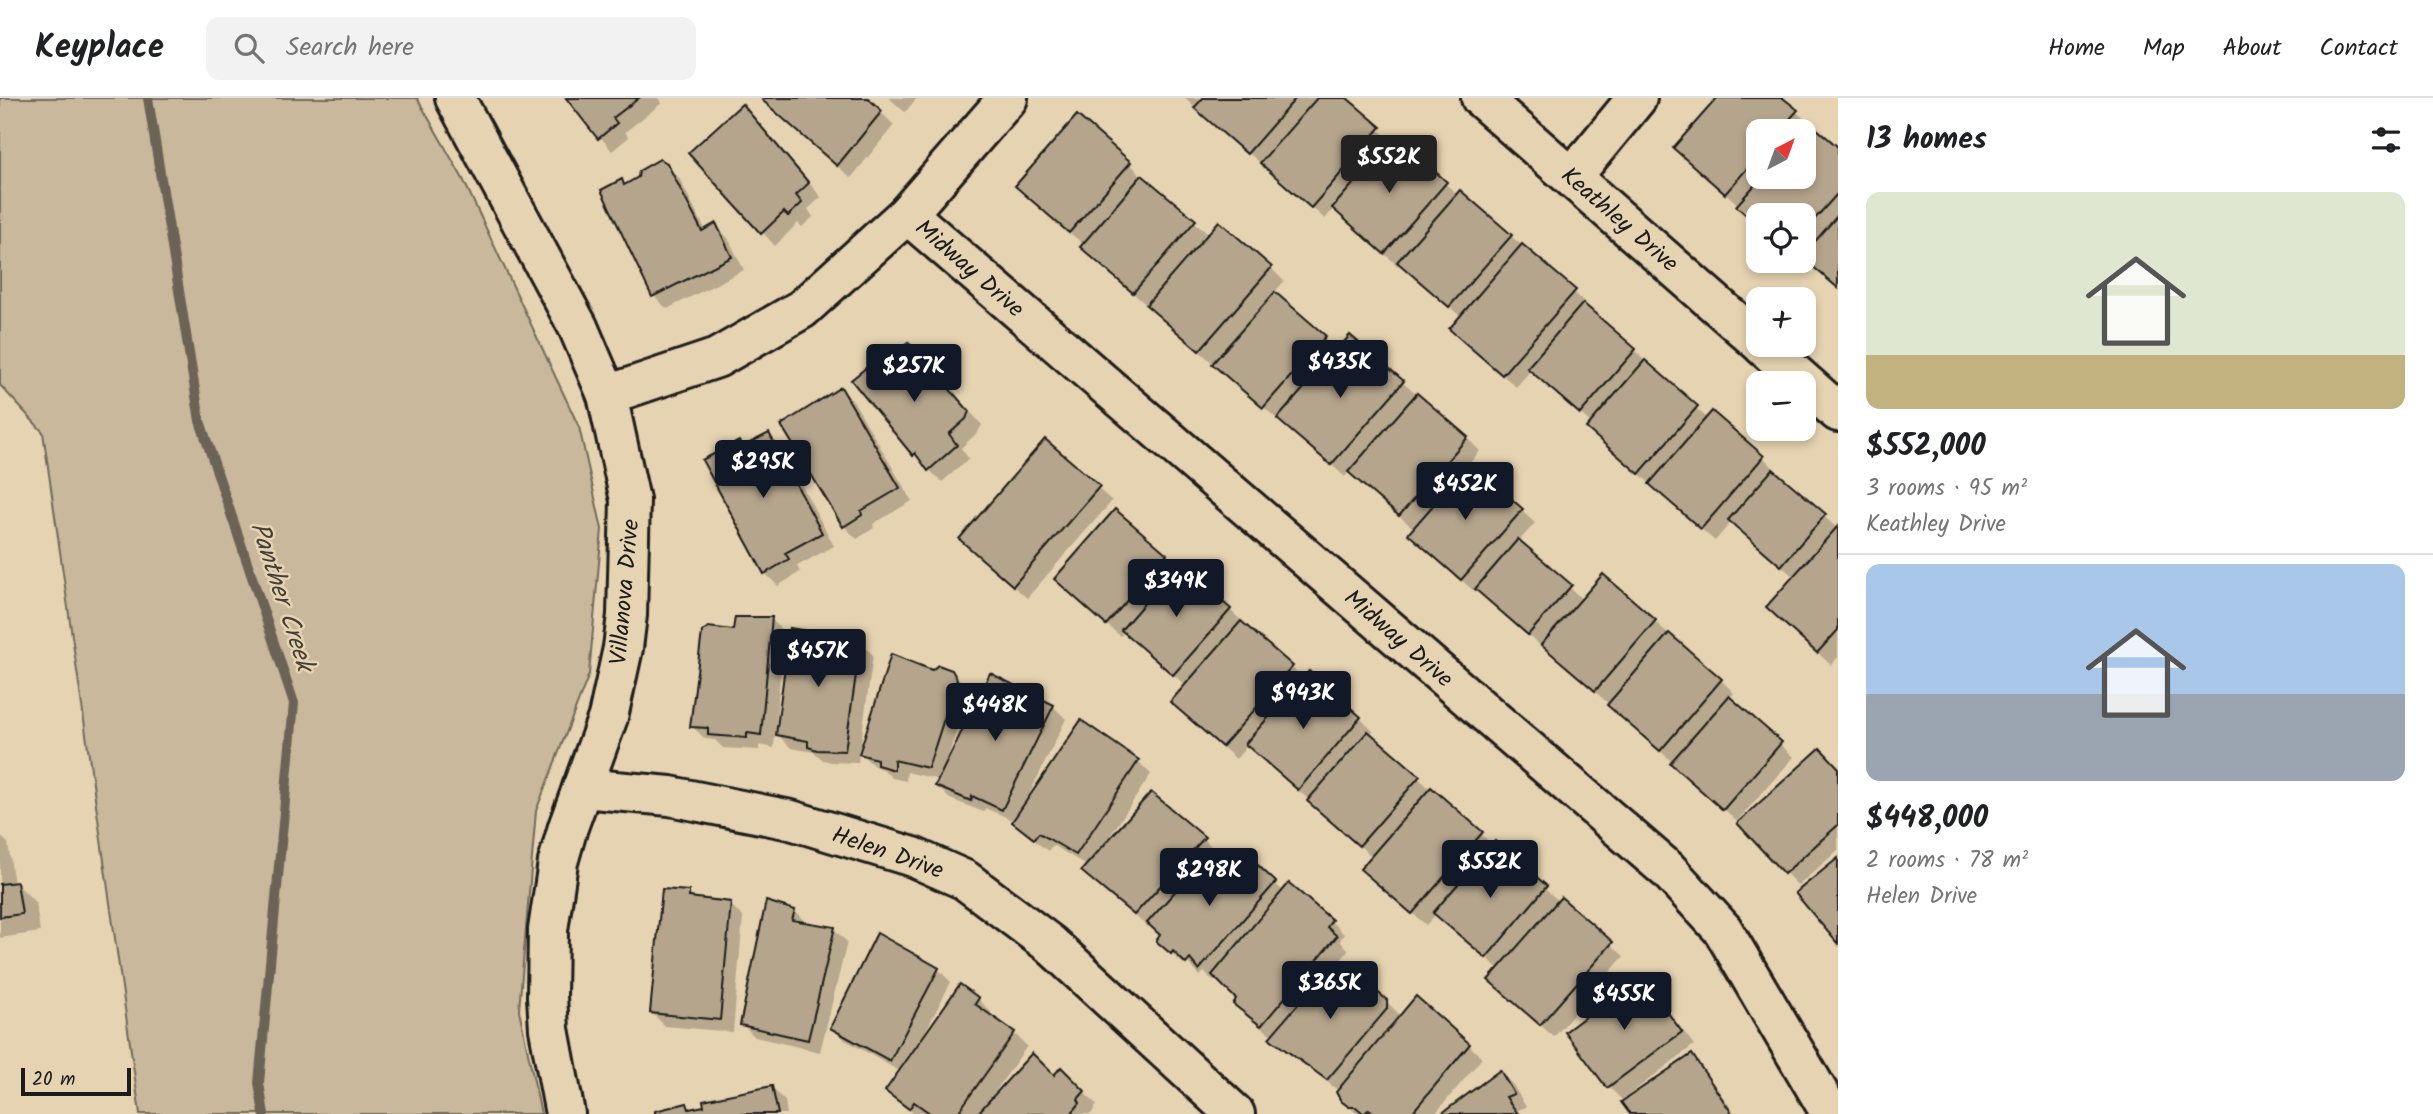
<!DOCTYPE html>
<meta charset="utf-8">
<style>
body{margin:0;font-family:Kalam,sans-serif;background:#f2f2f2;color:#202124;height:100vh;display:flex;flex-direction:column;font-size:26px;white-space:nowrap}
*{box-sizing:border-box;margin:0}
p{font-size:23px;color:#757577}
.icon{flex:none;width:38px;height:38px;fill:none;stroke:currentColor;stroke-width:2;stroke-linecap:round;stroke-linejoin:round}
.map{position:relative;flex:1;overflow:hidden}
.panel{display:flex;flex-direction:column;background:#fff;width:595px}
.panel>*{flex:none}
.needle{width:46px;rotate:41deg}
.buttons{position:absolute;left:1746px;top:21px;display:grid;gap:14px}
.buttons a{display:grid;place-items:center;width:70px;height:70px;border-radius:14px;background:#fff;box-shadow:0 4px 10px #0003;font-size:35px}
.scale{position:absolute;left:21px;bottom:18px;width:110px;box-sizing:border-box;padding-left:7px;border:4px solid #1c1c1c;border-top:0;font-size:19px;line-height:24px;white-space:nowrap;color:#1c1c1c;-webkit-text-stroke:5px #e6d3b1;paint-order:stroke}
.price{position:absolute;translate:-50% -60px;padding:0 16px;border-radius:7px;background:#111827;color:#fff;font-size:23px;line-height:46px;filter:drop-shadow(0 2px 4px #0008)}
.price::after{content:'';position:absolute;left:50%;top:42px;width:21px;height:16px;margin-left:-10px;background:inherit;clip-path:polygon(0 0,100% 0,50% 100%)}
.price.active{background:#222;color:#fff}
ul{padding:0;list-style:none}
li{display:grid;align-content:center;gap:14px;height:371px;padding:0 28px}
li+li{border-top:2px solid #e0e0e0}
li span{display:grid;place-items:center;height:217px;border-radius:14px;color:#555}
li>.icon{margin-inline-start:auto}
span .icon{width:126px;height:126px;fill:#fffc;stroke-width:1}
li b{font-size:30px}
h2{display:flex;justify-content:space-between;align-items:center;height:84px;padding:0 28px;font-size:30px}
header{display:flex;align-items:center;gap:42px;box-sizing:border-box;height:98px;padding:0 35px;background:#fff;border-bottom:2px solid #e0e0e0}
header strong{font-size:33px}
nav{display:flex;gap:38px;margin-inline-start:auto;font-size:24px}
.search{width:490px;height:63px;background:#f2f2f2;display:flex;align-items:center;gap:18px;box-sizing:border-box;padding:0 24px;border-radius:14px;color:#757577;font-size:26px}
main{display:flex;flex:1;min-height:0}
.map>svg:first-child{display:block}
.green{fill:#c9b89c;stroke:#726a5c;stroke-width:2}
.shadow{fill:#0003;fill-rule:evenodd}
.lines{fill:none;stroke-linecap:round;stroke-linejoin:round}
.stream{stroke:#6b6457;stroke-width:10}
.building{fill:#b5a58c;stroke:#1c1c1c;stroke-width:2}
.minor-casing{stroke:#1c1c1c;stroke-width:44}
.minor{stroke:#e6d3b1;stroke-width:38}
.labels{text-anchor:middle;stroke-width:5;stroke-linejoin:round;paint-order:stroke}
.street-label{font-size:24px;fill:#1c1c1c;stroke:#e6d3b1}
.water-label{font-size:26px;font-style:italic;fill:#444039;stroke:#e6d3b1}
</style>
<header>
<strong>Keyplace</strong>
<div class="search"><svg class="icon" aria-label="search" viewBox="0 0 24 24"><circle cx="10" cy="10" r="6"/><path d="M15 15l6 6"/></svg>Search here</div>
<nav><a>Home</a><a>Map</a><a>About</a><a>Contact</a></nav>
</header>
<main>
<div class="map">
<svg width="1838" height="1016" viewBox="0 0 1838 1016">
<rect width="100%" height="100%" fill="#e6d3b1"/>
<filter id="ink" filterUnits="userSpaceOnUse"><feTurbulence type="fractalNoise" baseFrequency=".0143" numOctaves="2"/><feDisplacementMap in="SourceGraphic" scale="14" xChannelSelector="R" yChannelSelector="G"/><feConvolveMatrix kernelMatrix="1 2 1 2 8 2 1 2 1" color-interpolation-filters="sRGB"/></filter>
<g filter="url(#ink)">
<path class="green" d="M0 0H417L463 81 579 329 602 431 589 576 536 713 519 912 541 1016H140L43 334 0 287Z"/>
<g class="shadow">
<path d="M568 0H658L662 5 625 34 629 39 612 53Z"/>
<path d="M766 0H866L894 27 851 80 777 15Z"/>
<path d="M889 0H917L905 14Z"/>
<path d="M1185 0H1344L1392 44 1511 138 1574 194 1587 207 1585 209 1635 252 1647 266 1708 321 1712 315 1763 359 1776 372 1775 374 1838 431V559L1831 567 1782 522 1795 480 1732 423 1715 443 1601 342 1592 326 1531 272 1516 289 1451 231 1461 219 1401 165 1398 168 1334 110 1325 121Z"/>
<path d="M1719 0H1781L1838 51V190L1804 161V117H1759L1739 107 1689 63ZM1759 33H1804V79H1759Z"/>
<path d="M755 22 821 99 808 111 813 119 802 129 798 125 775 148 690 55Z"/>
<path d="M1130 65 1142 79 1209 137 1219 125 1271 170 1284 183 1274 195 1338 253 1402 284 1467 340 1480 353 1469 366 1535 425 1519 443 1583 502 1603 478 1721 582 1734 595 1729 601 1794 659 1737 723 1544 547 1542 549 1477 491 1475 494 1423 449 1414 431 1349 373 1345 379 1279 319 1277 321 1095 162 1084 147 1031 101Z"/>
<path d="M666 66 679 80 706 133 715 127 728 140 744 172 667 211 654 198 622 83 626 88Z"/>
<path d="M892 250 897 255 921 259 982 327 978 334 961 350 969 361 942 384 914 357 853 282 872 275 885 265 881 260Z"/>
<path d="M841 291 854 304 912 403 873 426 874 430 857 441 844 428Z"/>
<path d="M769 337 782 350 834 448 797 468 800 474 778 488 765 475 738 345 744 351Z"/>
<path d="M1046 344 1112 403 1027 500 974 454Z"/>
<path d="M1115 414 1177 470 1179 468 1230 512 1304 581 1309 576 1360 620 1373 633 1370 637 1493 747 1624 858 1554 939 1504 895 1500 872 1437 815 1426 827 1375 783 1372 759 1248 647 1236 661 1186 617V588L1125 533 1120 538 1069 494Z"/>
<path d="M771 521 784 534 776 626 779 627 860 544 873 557 860 652 932 574 951 573 965 587 969 595 947 662 950 663 991 577 1053 608 1066 621 1027 701 1029 702 1081 624 1138 663 1151 676 1108 741 1110 743 1151 696 1204 741 1217 754 1212 758 1234 776 1248 760 1284 794 1331 823 1344 836 1340 843 1349 852 1337 867 1367 895 1386 903 1401 918 1469 947 1482 960 1435 1016H1357L1342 1002 1339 993 1284 952 1273 938 1248 919 1235 906 1238 901 1217 879 1213 883 1204 874 1200 878 1187 864 1185 867 1171 855 1162 838 1151 826 1148 829 1096 785 1087 768 1053 747 1048 753 1027 737 1015 723 985 710 984 714 950 701 937 688 940 682 907 674 906 683 892 680 884 672 874 668 859 654 858 665 831 664 823 662 814 654 791 650 775 634 774 650 759 647V652L723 650 715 642 705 641 692 628 734 533Z"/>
<path d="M1838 671V752L1798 788 1740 726Z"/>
<path d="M0 737 8 745 14 786H17L36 805 40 834 0 840Z"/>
<path d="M688 794 695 801 730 806 743 819 733 934 665 928 652 915Z"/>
<path d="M795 813 808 827 834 831 847 844 820 954 755 939 742 926Z"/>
<path d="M938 871 951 884 923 938 925 939 978 901 991 914 989 918 1014 935 1027 948 990 1001 992 1002 1054 980 1061 972 1097 1007 1091 1016H914L901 1005 888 992 901 974 845 942 832 929Z"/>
<path d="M1639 880 1652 892 1694 947 1622 1002 1609 989 1568 934Z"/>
<path d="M1691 959 1704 972 1735 1016H1632Z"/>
<path d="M1500 974 1513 987 1526 1009 1518 1012 1520 1016H1444Z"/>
<path d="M772 990 785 1003 787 1016H657L687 1007 692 1012Z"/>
</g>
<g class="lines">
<path class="stream" d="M148 0 200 323 294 605 259 985 264 1016"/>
</g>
<g class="building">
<path d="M566 0H639L613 20 617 25 598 41Z"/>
<path d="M764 0H868L882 13 837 68 762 2Z"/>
<path d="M1203 0H1296L1247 56 1194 10Z"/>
<path d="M1317 0H1347L1381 29 1311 110 1260 65Z"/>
<path d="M1717 0H1783L1798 12 1779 33H1759V57L1725 96 1673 50Z"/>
<path d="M742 6 809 85 796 97 802 105 788 118 784 114 761 136 688 55Z"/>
<path d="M1077 17 1131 64 1069 135 1015 88Z"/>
<path d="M1809 24 1838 49V95L1804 133V117H1759V128L1736 108 1762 79H1804V33H1801Z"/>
<path d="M1395 38 1447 84 1384 156 1332 110Z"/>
<path d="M660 61 667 65 702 133 716 125 732 159 652 199 601 92 622 81 624 87 638 79 639 73Z"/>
<path d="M1142 77 1196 122 1133 195 1080 149Z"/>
<path d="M1460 92 1512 137 1449 209 1397 164Z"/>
<path d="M1838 117V190L1804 161V156Z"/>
<path d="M1219 123 1272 169 1199 253 1146 207Z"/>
<path d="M1522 146 1576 192 1502 277 1449 231Z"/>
<path d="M1275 194 1326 238 1263 310 1212 266Z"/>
<path d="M1583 205 1636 251 1580 316 1527 270Z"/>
<path d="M1350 237 1404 283 1331 367 1277 321Z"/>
<path d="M908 244 969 313 966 321 949 336 957 347 928 373 915 355 913 358 851 282 867 269 872 273 886 262 878 260 892 248V257Z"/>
<path d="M1645 262 1698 308 1639 376 1586 330Z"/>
<path d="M841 289 900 390 861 413 862 417 843 429 781 327Z"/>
<path d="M1417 295 1468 339 1399 418 1348 374Z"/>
<path d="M1712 313 1764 358 1701 431 1649 386Z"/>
<path d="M769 335 822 435 785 455 789 461 764 476 702 362 739 343 742 349Z"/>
<path d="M1045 341 1100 388 1013 488 959 441Z"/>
<path d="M1470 365 1523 411 1461 482 1408 436Z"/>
<path d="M1773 371 1826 416 1781 468 1728 422Z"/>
<path d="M1115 411 1167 456 1106 527 1054 481Z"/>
<path d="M1838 428V532L1817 555 1766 509Z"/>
<path d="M1518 441 1572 487 1528 537 1475 491Z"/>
<path d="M1179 465 1231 511 1173 577 1121 532Z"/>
<path d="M1603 476 1656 522 1595 593 1541 547Z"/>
<path d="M735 519H772L761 637 747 635V640L708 637V630L690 629 702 534 708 529 733 532Z"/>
<path d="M1241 523 1293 568 1222 649 1170 604Z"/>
<path d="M790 530 861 542 845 653 817 652 808 649V643L776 637Z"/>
<path d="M1669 535 1722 581 1660 653 1607 607Z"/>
<path d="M891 556 932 572 938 567 952 572 957 581 928 670 894 662V672L877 667V661L859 656Z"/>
<path d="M1309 573 1361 619 1298 692 1245 646Z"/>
<path d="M990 575 1054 607 1002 712 972 698 971 703 935 688Z"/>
<path d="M1729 598 1782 644 1723 712 1670 665Z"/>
<path d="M1081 622 1139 662 1076 757 1039 735 1034 741 1012 724Z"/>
<path d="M1368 633 1420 678 1359 748 1307 703Z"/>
<path d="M1820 650 1838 669V727L1784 776 1737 725Z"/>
<path d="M1431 689 1483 734 1412 816 1360 771Z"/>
<path d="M1151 694 1205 739 1134 817 1081 773Z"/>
<path d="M1495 743 1547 788 1486 860 1433 815Z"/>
<path d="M1210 754 1234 773 1248 758 1276 784 1199 872 1190 861 1186 866 1173 853 1171 856 1156 843 1160 837 1147 825Z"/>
<path d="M1838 760V846L1795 795Z"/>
<path d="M17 784 22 816 0 819V786Z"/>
<path d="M1289 785 1332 822 1327 829 1337 838 1261 928 1233 906 1236 901 1212 877Z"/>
<path d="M662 791 689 793V799L731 804 720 922 650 915Z"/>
<path d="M1561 799 1613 844 1540 927 1488 882Z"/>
<path d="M766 803 795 812 792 822 835 829 808 942 740 927Z"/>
<path d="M877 835 939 870 890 963 830 930Z"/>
<path d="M1335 863 1368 893 1375 892 1387 902V911L1327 982 1269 940Z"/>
<path d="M1640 877 1682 934 1607 990 1565 934Z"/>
<path d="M960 886 979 900 975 906 1015 934 957 1016H931L914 1004 909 1011 885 993Z"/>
<path d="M1416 898 1470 946 1411 1016H1375L1369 1011 1364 1016 1356 1009H1349L1341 1003 1336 994Z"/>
<path d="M1032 955 1054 977 1061 969 1085 993 1078 1001 1080 1005 1071 1016H977Z"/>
<path d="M1692 956 1731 1014 1728 1016H1630L1621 1004Z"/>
<path d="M1500 972 1514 996 1506 999 1518 1016H1441Z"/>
<path d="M772 988 778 1016H655V1013L687 1005 689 1011 704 1008 703 1002Z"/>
</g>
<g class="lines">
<g class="minor-casing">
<g id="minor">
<path d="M455 0 578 229 607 297 630 402 627 517 623 550 608 619 568 729 558 764 548 832 547 899 549 931 565 1016"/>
<path d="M1481 0 1759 244"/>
<path d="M1572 79 1637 0"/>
<path d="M907 116 1668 772 1723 832 1831 1016"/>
<path d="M1762 247 1838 314"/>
<path d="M607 297 717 260 802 211 907 116 1008 0"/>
<path d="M582 690 670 698 791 722 913 759 965 782 1050 846 1235 1016"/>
</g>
</g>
<use href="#minor" class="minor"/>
</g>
</g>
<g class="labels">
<g class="street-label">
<text transform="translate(1620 121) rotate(41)" y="8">Keathley Drive</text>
<text transform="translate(970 170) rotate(41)" y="8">Midway Drive</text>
<text transform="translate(624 494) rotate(-85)" y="8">Villanova Drive</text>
<text transform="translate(1399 540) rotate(41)" y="8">Midway Drive</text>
<text transform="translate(888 754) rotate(19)" y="8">Helen Drive</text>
</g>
<g class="water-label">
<text transform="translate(283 498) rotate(72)" y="9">Panther Creek</text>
</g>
</g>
</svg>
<div class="buttons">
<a><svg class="needle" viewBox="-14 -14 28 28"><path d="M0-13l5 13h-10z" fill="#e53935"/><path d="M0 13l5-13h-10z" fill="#757577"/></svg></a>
<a><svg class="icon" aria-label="locate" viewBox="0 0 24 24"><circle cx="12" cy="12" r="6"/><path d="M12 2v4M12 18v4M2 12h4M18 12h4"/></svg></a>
<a>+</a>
<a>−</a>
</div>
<div class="scale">20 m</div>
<b class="price active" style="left:1389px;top:97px">$552K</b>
<b class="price" style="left:1340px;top:302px">$435K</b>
<b class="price" style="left:914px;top:306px">$257K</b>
<b class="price" style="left:763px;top:402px">$295K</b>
<b class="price" style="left:1465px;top:424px">$452K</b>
<b class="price" style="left:1176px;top:521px">$349K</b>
<b class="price" style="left:818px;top:591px">$457K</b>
<b class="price" style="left:1303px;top:633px">$943K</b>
<b class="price" style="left:995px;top:645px">$448K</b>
<b class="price" style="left:1490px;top:802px">$552K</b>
<b class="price" style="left:1209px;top:810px">$298K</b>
<b class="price" style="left:1330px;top:923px">$365K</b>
<b class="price" style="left:1624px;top:934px">$455K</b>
</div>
<section class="panel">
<h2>13 homes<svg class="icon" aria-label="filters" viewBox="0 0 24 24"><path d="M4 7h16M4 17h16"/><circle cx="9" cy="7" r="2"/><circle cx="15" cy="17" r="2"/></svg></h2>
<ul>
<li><span style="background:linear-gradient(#dfe7d0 75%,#c2b280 0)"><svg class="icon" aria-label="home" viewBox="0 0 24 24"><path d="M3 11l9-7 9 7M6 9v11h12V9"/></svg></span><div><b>$552,000</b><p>3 rooms · 95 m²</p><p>Keathley Drive</p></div></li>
<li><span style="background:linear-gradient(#a9c7e8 60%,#9aa5b1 0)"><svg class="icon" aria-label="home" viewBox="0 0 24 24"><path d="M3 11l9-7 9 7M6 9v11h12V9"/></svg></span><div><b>$448,000</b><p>2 rooms · 78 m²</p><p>Helen Drive</p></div></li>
</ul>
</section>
</main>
